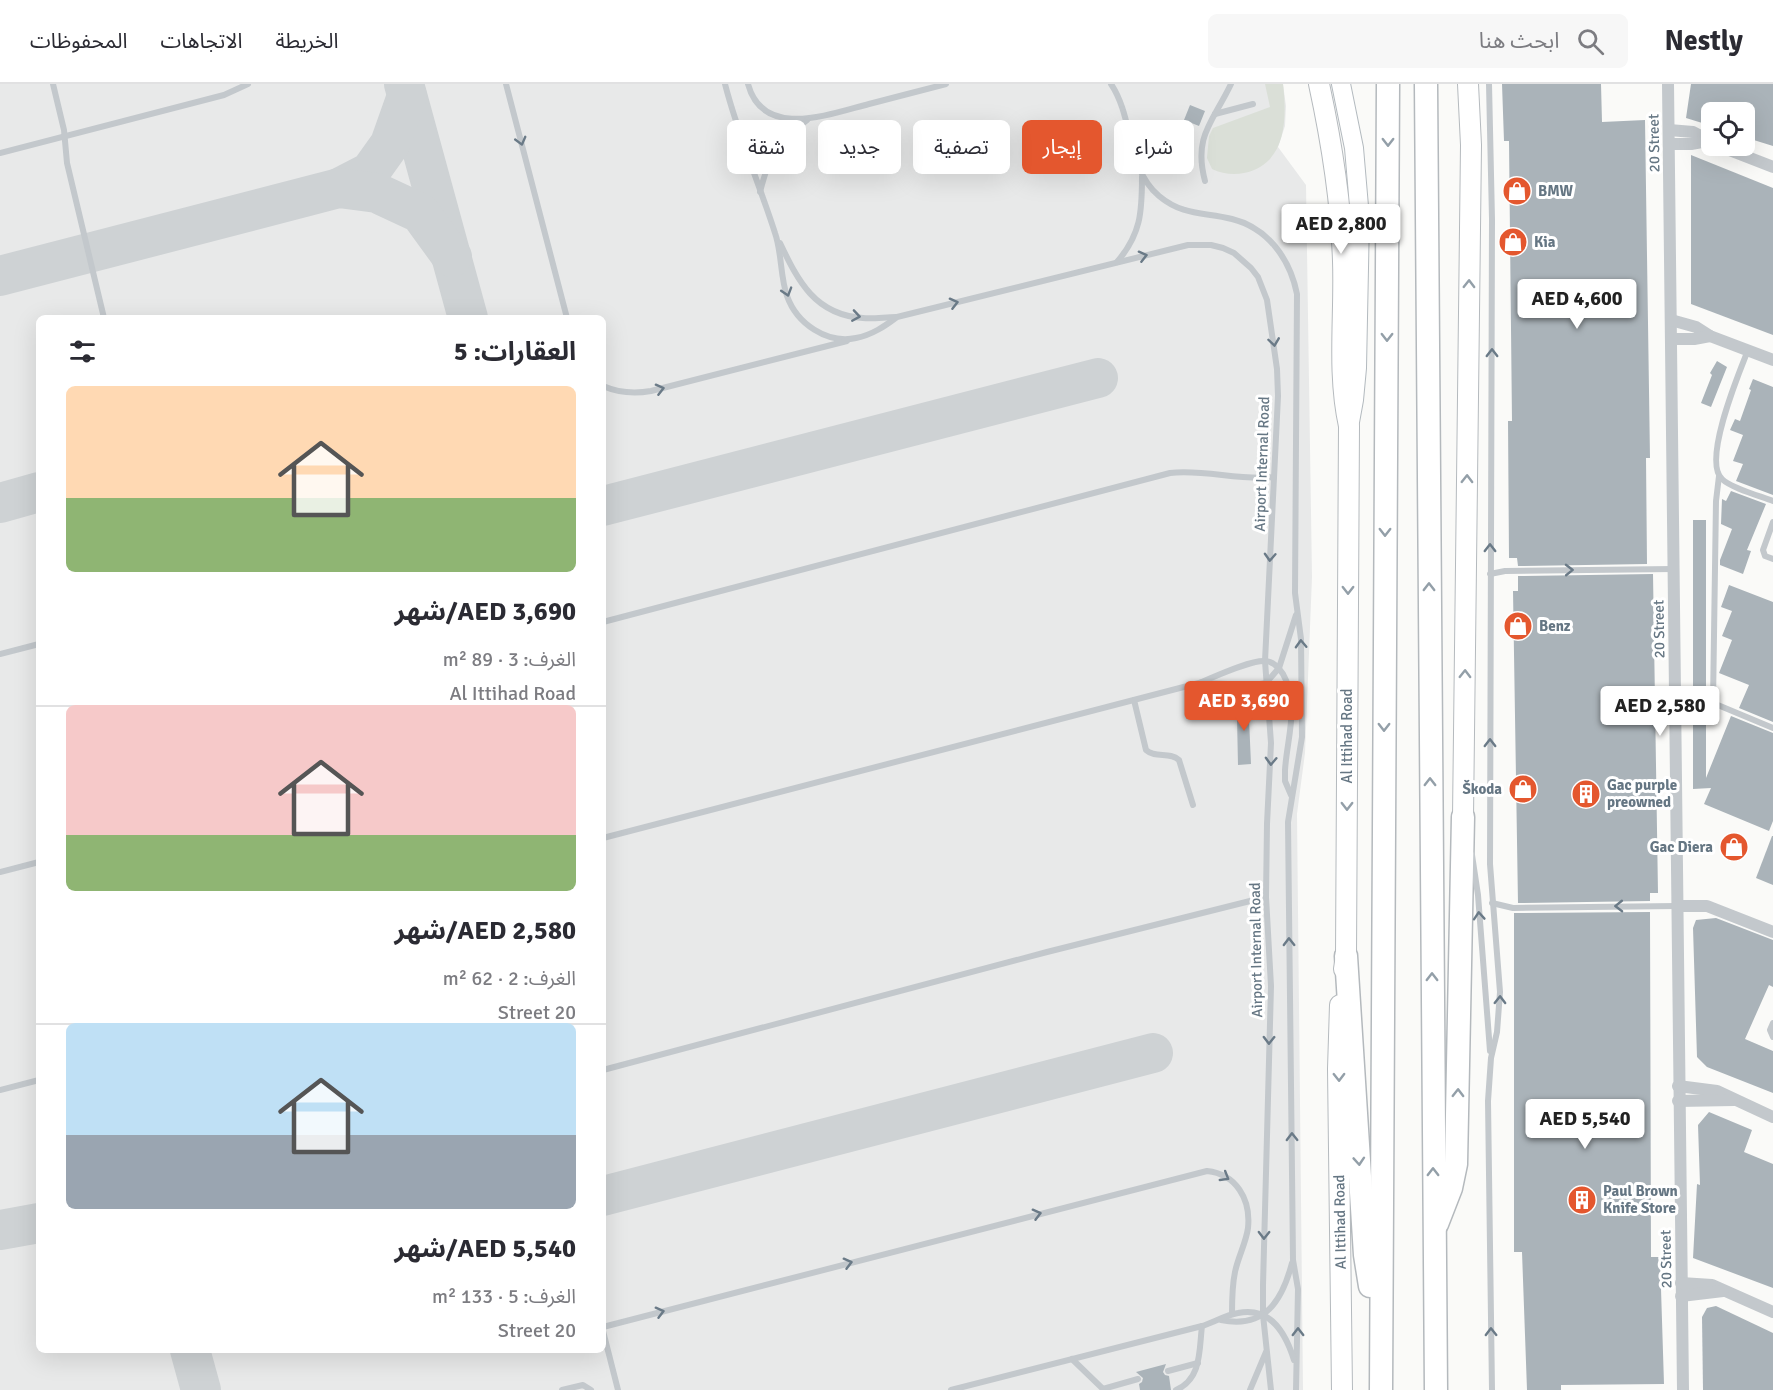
<!DOCTYPE html>
<html lang="ar">
<meta charset="utf-8">
<style>
body{margin:0;font-family:Signika,"Noto Sans Arabic",sans-serif;background:#f7f7f7;color:#2b2b33;direction:rtl;height:100vh;display:flex;flex-direction:column;font-size:22px;white-space:nowrap}
*{box-sizing:border-box;margin:0}
p{font-size:20px;color:#7c7c81}
.icon{flex:none;width:33px;height:33px;fill:none;stroke:currentColor;stroke-width:2;stroke-linecap:round;stroke-linejoin:round}
.map{position:relative;flex:1;overflow:hidden;direction:ltr}
.details{position:absolute;left:36px;top:231px;width:570px;height:1038px;display:flex;flex-direction:column;background:#fff;border-radius:9px;box-shadow:0 6px 24px #0002;direction:rtl}
.details>*{flex:none}
.guide{position:absolute;left:624px;top:36px;width:570px;height:54px;direction:rtl;display:flex;gap:12px}
.fabs{position:absolute;left:1701px;top:18px;display:grid;gap:12px}
.fabs a{display:grid;place-items:center;width:54px;height:54px;border-radius:9px;background:#fff;box-shadow:0 6px 24px #0002;font-size:30px}
.price{position:absolute;translate:-50% -51px;padding:0 14px;border-radius:6px;background:#fff;color:#222;font-size:20px;line-height:39px;filter:drop-shadow(0 2px 3px #0008)}
.price::after{content:'';position:absolute;left:50%;top:36px;width:18px;height:14px;margin-left:-9px;background:inherit;clip-path:polygon(0 0,100% 0,50% 100%)}
.price.active{background:#e4572e;color:#fff}
ul{padding:0;list-style:none}
li{display:grid;align-content:center;gap:12px;height:318px;padding:0 30px}
li+li{border-top:2px solid #e1e1e2}
li span{display:grid;place-items:center;height:186px;border-radius:9px;color:#555}
li>.icon{margin-inline-start:auto}
span .icon{width:108px;height:108px;fill:#fffc;stroke-width:1}
li b{font-size:26px}
h2{display:flex;justify-content:space-between;align-items:center;height:72px;padding:0 30px;font-size:26px}
.pill{padding:0 21px;border-radius:9px;background:#fff;box-shadow:0 6px 24px #0002;font-size:21px;line-height:54px}
.pill.active{background:#e4572e;color:#fff}
header{display:flex;align-items:center;gap:36px;box-sizing:border-box;height:84px;padding:0 30px;background:#fff;border-bottom:2px solid #e1e1e2}
header strong{font-size:28px}
nav{display:flex;gap:33px;margin-inline-start:auto;font-size:21px}
.search{width:420px;height:54px;background:#f7f7f7;display:flex;align-items:center;gap:15px;box-sizing:border-box;padding:0 21px;border-radius:9px;color:#7c7c81;font-size:22px}
.map>svg:first-child{display:block}
.built{fill:#e8e9e9;fill-rule:evenodd}
.green{fill:#dadfd7}
.lines{fill:none;stroke-linecap:round;stroke-linejoin:round}
.taxiway{stroke:#ced2d4;stroke-width:40}
.building{fill:#aab3b9}
.secondary-casing{stroke:#b3babf;stroke-width:20}
.primary-casing{stroke:#b5babe;stroke-width:22}
.motorway-casing{stroke:#b4b9bd;stroke-width:25}
.service{stroke:#c3c8cc;stroke-width:6}
.minor{stroke:#c3c8cc;stroke-width:12}
.secondary{stroke:#fff;stroke-width:18}
.primary{stroke:#fff;stroke-width:20}
.motorway{stroke:#fff;stroke-width:22}
.oneway{stroke:#6a7a87}
.oneway2{stroke:#939fa8}
.labels{text-anchor:middle;stroke-width:6;stroke-linejoin:round;paint-order:stroke}
.street-label{font-size:15px;fill:#657683;stroke:#fff}
.poi-label{font-size:15px;font-weight:bold;fill:#657683;stroke:#fff;text-anchor:start}
</style>
<header>
<strong>Nestly</strong>
<div class="search"><svg class="icon" aria-label="search" viewBox="0 0 24 24"><circle cx="10" cy="10" r="6"/><path d="M15 15l6 6"/></svg>ابحث هنا</div>
<nav><a>الخريطة</a><a>الاتجاهات</a><a>المحفوظات</a></nav>
</header>
<div class="map">
<svg width="1773" height="1306" viewBox="0 0 1773 1306">
<rect width="100%" height="100%" fill="#fafaf8"/>
<path class="built" d="M0 0H1283L1286 22 1285 42 1278 63 1306 101 1312 493 1305 669 1297 730 1303 1306H0ZM39 234H603V1266H39Z"/>
<path class="green" d="M1265 0H1283C1287 34 1287 80 1244 89 1234 91 1222 90 1212 85L1207 74 1209 52 1213 44 1270 23Z"/>
<g class="lines">
<g class="taxiway">
<path d="M404 0 468 234"/>
<path d="M339 104 370 88 390 60 407 12"/>
<path d="M0 192 339 104 377 109 420 129 452 173"/>
<path d="M0 419 39 408"/>
<path d="M603 422 1098 294"/>
<path d="M603 1112 1153 969"/>
<path d="M0 1146 39 1139"/>
<path d="M190 1266 201 1306"/>
</g>
</g>
<g class="building">
<path d="M1502 0H1601L1602 38 1645 36 1650 374H1646L1647 480 1518 482 1517 474H1509L1508 337H1512L1509 57H1504Z"/>
<path d="M1691 0H1773V62L1744 53V28H1712V42L1686 34Z"/>
<path d="M1190 21 1205 27 1199 42 1184 36Z"/>
<path d="M1691 71 1773 104V251L1691 220Z"/>
<path d="M1717 277 1727 283 1711 323 1701 319 1712 291 1710 289Z"/>
<path d="M1753 295 1773 303V411L1736 397 1743 380 1733 377 1743 351 1730 346 1735 335 1740 337 1751 306 1749 305Z"/>
<path d="M1731 407 1766 420 1747 466 1751 467 1743 490 1720 481V476L1732 445 1721 440 1722 415 1726 417Z"/>
<path d="M1693 436H1706V694L1731 632 1773 649V737L1769 747 1704 720 1711 704 1693 705Z"/>
<path d="M1653 490 1658 809H1650V817L1518 819 1513 507H1518V492Z"/>
<path d="M1729 501 1773 518V638L1739 624 1749 601 1719 589 1732 556 1722 552 1732 527 1721 523Z"/>
<path d="M1248 617 1253 634 1249 635 1251 680 1238 681 1237 634 1233 621Z"/>
<path d="M1772 752H1773V801L1756 794Z"/>
<path d="M1650 828 1651 1173H1660L1664 1300 1561 1301V1306H1527L1522 1168H1514V829Z"/>
<path d="M1716 834 1773 856V903L1769 901 1745 955 1773 967V1009L1707 983 1697 973 1693 844 1696 836Z"/>
<path d="M1709 1028 1752 1046 1744 1068 1773 1080V1204L1693 1174 1697 1100 1700 1101 1698 1041Z"/>
<path d="M1716 1222 1773 1249V1306H1703L1702 1233 1707 1224Z"/>
<path d="M1166 1280 1163 1288 1165 1291 1169 1292 1171 1306H1140L1139 1300 1142 1298 1143 1294 1136 1288Z"/>
</g>
<g class="lines">
<g class="secondary-casing">
<path id="secondary" d="M1341 0 1354 64 1360 134 1357 284 1354 316 1350 338"/>
</g>
<g class="primary-casing">
<g id="primary">
<path d="M1319 0C1332 60 1341 115 1343 177 1345 232 1337 288 1349 342L1346 872 1344 885"/>
<path d="M1463 733 1471 61 1468 0"/>
<path d="M1340 921 1338 985 1342 1306"/>
</g>
</g>
<g class="motorway-casing">
<g id="motorway">
<path d="M1426 0 1436 1306"/>
<path d="M1346 872 1365 1171 1370 1202"/>
<path d="M1437 1140 1451 1104 1456 1080 1463 733"/>
<path d="M1381 1306 1388 0"/>
</g>
</g>
<g class="service">
<path d="M53 0 64 46 67 79 104 234"/>
<path d="M506 0 567 234"/>
<path d="M725 0C738 51 759 99 775 149 782 169 780 192 787 212 797 240 827 260 856 254 872 251 885 242 897 233L1188 161H1211L1223 164 1234 169 1251 184 1258 193 1267 216 1277 285 1278 312 1265 577 1271 659 1267 740 1266 813 1271 902 1263 1201V1231L1271 1306"/>
<path d="M748 0C763 56 830 30 869 20 895 13 920 7 946 0"/>
<path d="M1111 0C1134 34 1126 84 1159 112 1183 132 1204 128 1232 135 1268 144 1290 175 1297 210L1295 509 1301 555 1302 653 1288 738 1293 1176 1298 1205 1296 1306"/>
<path d="M1489 0 1492 135 1490 780 1500 908 1497 948 1491 974 1488 1017 1492 1306"/>
<path d="M1215 30 1253 20"/>
<path d="M0 69 224 11 248 0"/>
<path d="M1205 97C1193 52 1213 38 1231 0"/>
<path d="M760 108C770 69 775 60 807 36"/>
<path d="M780 159C798 197 815 231 863 234 874 235 885 233 896 233"/>
<path d="M1117 178C1141 150 1142 128 1142 93"/>
<path d="M1748 266C1739 289 1702 377 1722 395 1731 404 1760 412 1773 417"/>
<path d="M603 302C619 309 634 310 651 307L847 257"/>
<path d="M1719 392 1716 417 1713 619 1773 644"/>
<path d="M1773 438 1763 466 1765 472 1773 475"/>
<path d="M1490 490 1505 487 1673 485"/>
<path d="M603 538 1170 389C1205 385 1239 397 1274 393"/>
<path d="M0 570 39 560"/>
<path d="M1202 599 1254 601 1266 599 1279 584 1296 531"/>
<path d="M1134 616 1146 666C1156 675 1169 667 1179 676L1193 721"/>
<path d="M603 754 1199 599C1214 593 1250 576 1265 577 1273 577 1279 584 1283 590 1300 620 1287 654 1285 686V697L1291 711"/>
<path d="M1472 771 1478 811 1490 967"/>
<path d="M0 788 39 778"/>
<path d="M1492 819 1513 824 1677 822"/>
<path d="M1773 939 1770 946 1773 953"/>
<path d="M603 986 1047 868 1266 813"/>
<path d="M0 1006 39 996"/>
<path d="M1221 1236C1265 1245 1282 1217 1292 1179"/>
<path d="M603 1243 1207 1087C1236 1090 1251 1115 1248 1144 1246 1159 1238 1173 1235 1188 1232 1202 1232 1216 1232 1230"/>
<path d="M603 1247 618 1306"/>
<path d="M1072 1275 1104 1306"/>
<path d="M1168 1287 1198 1279"/>
<path d="M1103 1305 1138 1295"/>
<path d="M562 1306 583 1301 591 1306"/>
<path d="M951 1306 1202 1242C1214 1238 1226 1231 1238 1229 1271 1222 1286 1250 1294 1276"/>
<path d="M1176 1306C1202 1295 1199 1266 1202 1242"/>
<path d="M1250 1306 1266 1268"/>
</g>
<g class="minor">
<path d="M1668 0 1683 1306"/>
<path d="M1669 46 1693 48 1712 58"/>
<path d="M1669 60H1691L1707 57"/>
<path d="M1719 62 1773 83"/>
<path d="M1671 236 1696 243 1710 252 1773 276"/>
<path d="M1671 255H1694L1710 252"/>
<path d="M1677 822H1707L1773 848"/>
<path d="M1678 1002 1717 1007 1773 1033"/>
<path d="M1678 1017 1734 1016"/>
<path d="M1681 1199 1712 1201 1773 1228"/>
<path d="M1681 1212 1723 1207"/>
</g>
<use href="#secondary" class="secondary"/>
<use href="#primary" class="primary"/>
<use href="#motorway" class="motorway"/>
</g>
<defs><path id="oneway-chevron" d="M-2-3.5L2.5 0L-2 3.5" fill="none" stroke-width="1.6" stroke-linecap="round" stroke-linejoin="round" transform="scale(1.5)"/></defs>
<g class="oneway">
<use href="#oneway-chevron" transform="translate(521 57) rotate(75)"/>
<use href="#oneway-chevron" transform="translate(1143 172) rotate(-14)"/>
<use href="#oneway-chevron" transform="translate(787 208) rotate(73)"/>
<use href="#oneway-chevron" transform="translate(954 219) rotate(-14)"/>
<use href="#oneway-chevron" transform="translate(856 232) rotate(9)"/>
<use href="#oneway-chevron" transform="translate(1274 258) rotate(82)"/>
<use href="#oneway-chevron" transform="translate(1492 269) rotate(-90)"/>
<use href="#oneway-chevron" transform="translate(660 305) rotate(-14)"/>
<use href="#oneway-chevron" transform="translate(1490 464) rotate(-90)"/>
<use href="#oneway-chevron" transform="translate(1270 473) rotate(93)"/>
<use href="#oneway-chevron" transform="translate(1569 486) rotate(-1)"/>
<use href="#oneway-chevron" transform="translate(1301 560) rotate(-92)"/>
<use href="#oneway-chevron" transform="translate(1490 659) rotate(-90)"/>
<use href="#oneway-chevron" transform="translate(1271 677) rotate(92)"/>
<use href="#oneway-chevron" transform="translate(1619 822) rotate(179)"/>
<use href="#oneway-chevron" transform="translate(1479 832) rotate(-94)"/>
<use href="#oneway-chevron" transform="translate(1289 858) rotate(-91)"/>
<use href="#oneway-chevron" transform="translate(1500 916) rotate(-89)"/>
<use href="#oneway-chevron" transform="translate(1269 956) rotate(91)"/>
<use href="#oneway-chevron" transform="translate(1292 1053) rotate(-91)"/>
<use href="#oneway-chevron" transform="translate(1225 1093) rotate(31)"/>
<use href="#oneway-chevron" transform="translate(1037 1130) rotate(-15)"/>
<use href="#oneway-chevron" transform="translate(1264 1151) rotate(91)"/>
<use href="#oneway-chevron" transform="translate(848 1179) rotate(-15)"/>
<use href="#oneway-chevron" transform="translate(660 1228) rotate(-15)"/>
<use href="#oneway-chevron" transform="translate(1298 1248) rotate(-90)"/>
<use href="#oneway-chevron" transform="translate(1491 1248) rotate(-91)"/>
</g>
<g class="oneway2">
<use href="#oneway-chevron" transform="translate(1388 58) rotate(90)"/>
<use href="#oneway-chevron" transform="translate(1469 200) rotate(-89)"/>
<use href="#oneway-chevron" transform="translate(1387 253) rotate(90)"/>
<use href="#oneway-chevron" transform="translate(1467 395) rotate(-89)"/>
<use href="#oneway-chevron" transform="translate(1385 448) rotate(90)"/>
<use href="#oneway-chevron" transform="translate(1429 503) rotate(-90)"/>
<use href="#oneway-chevron" transform="translate(1348 506) rotate(90)"/>
<use href="#oneway-chevron" transform="translate(1465 590) rotate(-89)"/>
<use href="#oneway-chevron" transform="translate(1384 643) rotate(90)"/>
<use href="#oneway-chevron" transform="translate(1430 698) rotate(-90)"/>
<use href="#oneway-chevron" transform="translate(1347 722) rotate(90)"/>
<use href="#oneway-chevron" transform="translate(1432 893) rotate(-90)"/>
<use href="#oneway-chevron" transform="translate(1339 993) rotate(89)"/>
<use href="#oneway-chevron" transform="translate(1458 1009) rotate(-89)"/>
<use href="#oneway-chevron" transform="translate(1359 1077) rotate(86)"/>
<use href="#oneway-chevron" transform="translate(1433 1088) rotate(-90)"/>
</g>
<defs>
<g id="shop-disc" transform="scale(1.5)"><circle r="9.5" fill="#e4572e" stroke="#fff"/><path d="M-5-2.5h2.3a2.7 3.5 0 0 1 5.4 0H5L5.5 6h-11ZM-1.5-2.5h3a1.5 2.3 0 0 0-3 0Z" fill="#fff"/></g>
<g id="building-disc" transform="scale(1.5)"><circle r="9.5" fill="#e4572e" stroke="#fff"/><path d="M-4-6H4V6H1V3H-1V6H-4ZM-2.5-4.3h1.7v1.8h-1.7ZM.8-4.3h1.7v1.8H.8ZM-2.5-1h1.7V.8h-1.7ZM.8-1h1.7V.8H.8Z" fill="#fff"/></g>
</defs>
<g fill-rule="evenodd">
<use href="#shop-disc" x="1517" y="107"/>
<use href="#shop-disc" x="1513" y="158"/>
<use href="#shop-disc" x="1518" y="542"/>
<use href="#shop-disc" x="1523" y="705"/>
<use href="#building-disc" x="1586" y="710"/>
<use href="#shop-disc" x="1734" y="763"/>
<use href="#building-disc" x="1582" y="1116"/>
</g>
<g class="labels">
<g class="street-label">
<text transform="translate(1654 59) rotate(-91)" y="5">20 Street</text>
<text transform="translate(1262 380) rotate(-88)" y="5">Airport Internal Road</text>
<text transform="translate(1659 545) rotate(-91)" y="5">20 Street</text>
<text transform="translate(1347 652) rotate(-90)" y="5">Al Ittihad Road</text>
<text transform="translate(1256 866) rotate(-91)" y="5">Airport Internal Road</text>
<text transform="translate(1340 1138) rotate(-91)" y="5">Al Ittihad Road</text>
<text transform="translate(1666 1175) rotate(-91)" y="5">20 Street</text>
</g>
<g class="poi-label">
<text x="1538" y="112">BMW</text>
<text x="1534" y="163">Kia</text>
<text x="1539" y="547">Benz</text>
<text x="1607" y="706">Gac purple<tspan x="1607" dy="17">preowned</tspan></text>
<text x="1502" y="710" text-anchor="end">Škoda</text>
<text x="1713" y="768" text-anchor="end">Gac Diera</text>
<text x="1603" y="1112">Paul Brown<tspan x="1603" dy="17">Knife Store</tspan></text>
</g>
</g>
</svg>
<div class="fabs">
<a><svg class="icon" aria-label="locate" viewBox="0 0 24 24"><circle cx="12" cy="12" r="6"/><path d="M12 2v4M12 18v4M2 12h4M18 12h4"/></svg></a>
</div>
<b class="price" style="left:1341px;top:171px">AED 2,800</b>
<b class="price" style="left:1577px;top:246px">AED 4,600</b>
<b class="price active" style="left:1244px;top:648px">AED 3,690</b>
<b class="price" style="left:1660px;top:653px">AED 2,580</b>
<b class="price" style="left:1585px;top:1066px">AED 5,540</b>
<div class="guide">
<a class="pill">شراء</a>
<a class="pill active">إيجار</a>
<a class="pill">تصفية</a>
<a class="pill">جديد</a>
<a class="pill">شقة</a>
</div>
<section class="details">
<h2>العقارات: 5<svg class="icon" aria-label="filters" viewBox="0 0 24 24"><path d="M4 7h16M4 17h16"/><circle cx="9" cy="7" r="2"/><circle cx="15" cy="17" r="2"/></svg></h2>
<ul>
<li><span style="background:linear-gradient(#ffd9b3 60%,#8fb573 0)"><svg class="icon" aria-label="home" viewBox="0 0 24 24"><path d="M3 11l9-7 9 7M6 9v11h12V9"/></svg></span><div><b>AED 3,690/شهر</b><p>الغرف: 3 · 89 m²</p><p>Al Ittihad Road</p></div></li>
<li><span style="background:linear-gradient(#f6c9c9 70%,#8fb573 0)"><svg class="icon" aria-label="home" viewBox="0 0 24 24"><path d="M3 11l9-7 9 7M6 9v11h12V9"/></svg></span><div><b>AED 2,580/شهر</b><p>الغرف: 2 · 62 m²</p><p>20 Street</p></div></li>
<li><span style="background:linear-gradient(#bfe0f5 60%,#9aa5b1 0)"><svg class="icon" aria-label="home" viewBox="0 0 24 24"><path d="M3 11l9-7 9 7M6 9v11h12V9"/></svg></span><div><b>AED 5,540/شهر</b><p>الغرف: 5 · 133 m²</p><p>20 Street</p></div></li>
</ul>
</section>
</div>
